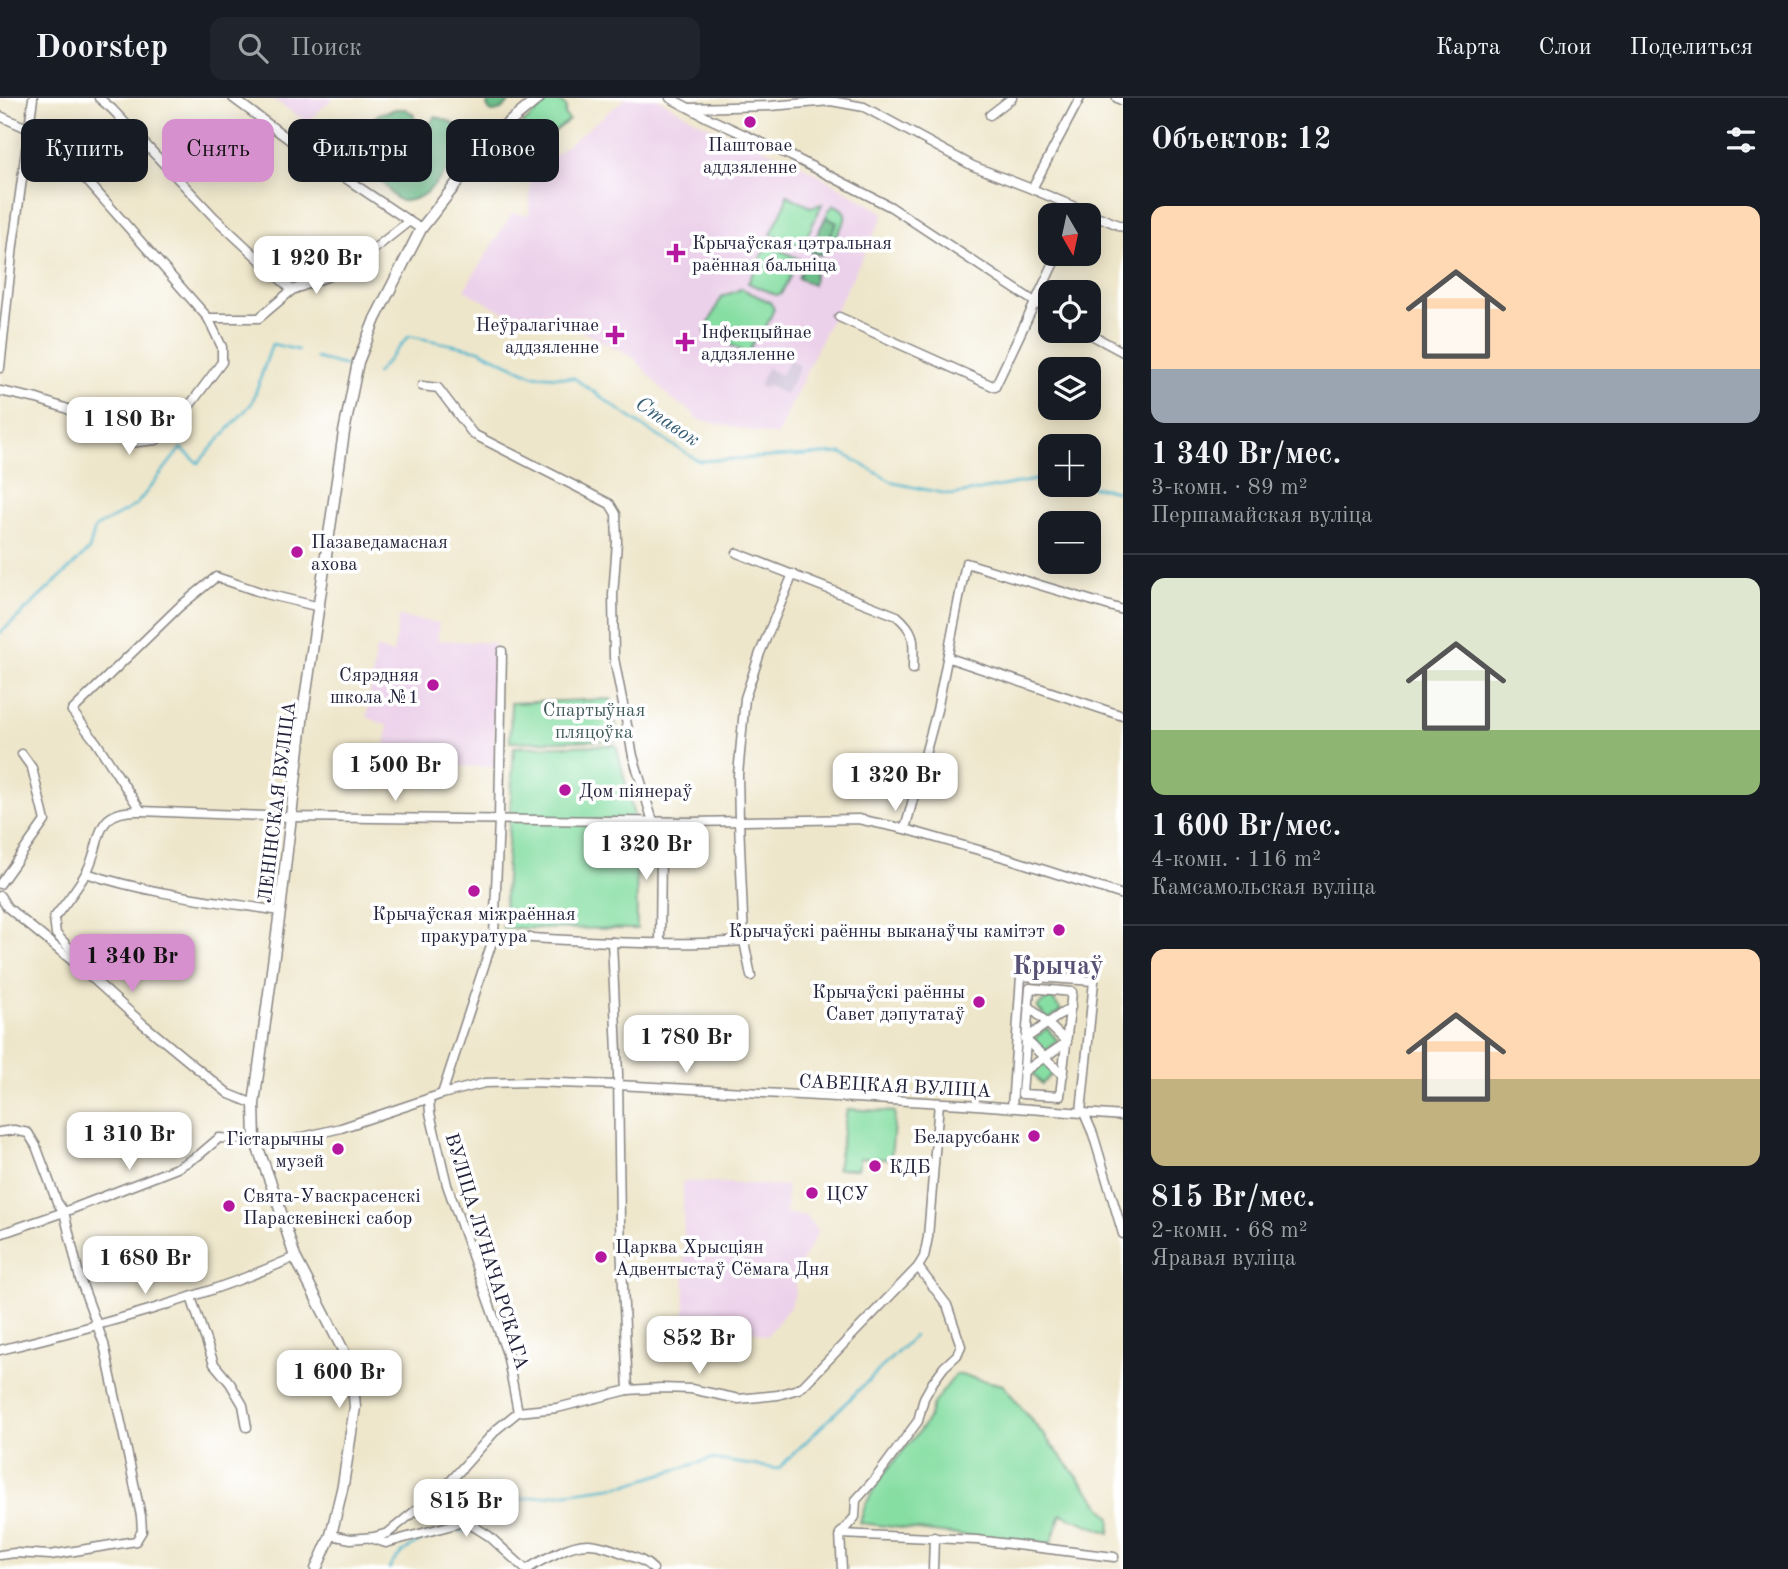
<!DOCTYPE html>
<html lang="ru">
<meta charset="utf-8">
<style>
body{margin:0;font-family:"Old Standard TT",serif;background:#20242c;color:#f1f3f6;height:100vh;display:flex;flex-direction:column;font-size:26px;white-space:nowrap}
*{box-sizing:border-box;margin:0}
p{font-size:23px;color:#9ea1a6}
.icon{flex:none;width:38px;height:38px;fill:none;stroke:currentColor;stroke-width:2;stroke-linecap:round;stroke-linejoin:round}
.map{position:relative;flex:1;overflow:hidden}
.sheet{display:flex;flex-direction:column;background:#171b24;width:665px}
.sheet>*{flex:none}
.hud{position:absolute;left:21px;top:21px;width:665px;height:63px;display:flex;gap:14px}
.needle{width:46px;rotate:171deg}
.tools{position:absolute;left:1038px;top:105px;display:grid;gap:14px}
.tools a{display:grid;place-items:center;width:63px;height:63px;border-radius:14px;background:#171b24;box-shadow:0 4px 18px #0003;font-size:35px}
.price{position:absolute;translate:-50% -60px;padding:0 16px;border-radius:14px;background:#fff;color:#222;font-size:23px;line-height:46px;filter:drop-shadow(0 2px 4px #0008)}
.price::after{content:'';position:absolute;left:50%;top:42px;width:21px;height:16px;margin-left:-10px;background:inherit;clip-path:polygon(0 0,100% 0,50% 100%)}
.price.on{background:#d690ce;color:#111}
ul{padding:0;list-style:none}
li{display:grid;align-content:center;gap:14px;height:371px;padding:0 28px}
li+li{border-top:2px solid #363941}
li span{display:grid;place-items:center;height:217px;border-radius:14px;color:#555}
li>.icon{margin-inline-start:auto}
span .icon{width:126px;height:126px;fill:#fffc;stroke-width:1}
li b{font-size:30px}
h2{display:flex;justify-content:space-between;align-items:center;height:84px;padding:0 28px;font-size:30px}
.chip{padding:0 24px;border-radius:14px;background:#171b24;box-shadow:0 4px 18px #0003;font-size:24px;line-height:63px}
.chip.on{background:#d690ce;color:#111}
header{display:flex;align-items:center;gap:42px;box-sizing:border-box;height:98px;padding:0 35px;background:#171b24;border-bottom:2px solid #363941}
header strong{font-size:33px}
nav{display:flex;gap:38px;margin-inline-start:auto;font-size:24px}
.search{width:490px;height:63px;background:#20242c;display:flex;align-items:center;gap:18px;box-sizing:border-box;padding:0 24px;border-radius:14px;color:#9ea1a6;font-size:26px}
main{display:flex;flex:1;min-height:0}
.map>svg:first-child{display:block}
.built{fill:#ecd1ea}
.industrial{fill:#cbbfd5}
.green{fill:#86dea3;stroke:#54806f;stroke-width:2}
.forest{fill:#6cbd89;stroke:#477062;stroke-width:2}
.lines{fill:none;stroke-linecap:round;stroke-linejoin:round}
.stream{stroke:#4fb6cd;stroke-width:2.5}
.minor-casing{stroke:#888482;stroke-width:11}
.major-casing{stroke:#888482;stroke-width:13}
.minor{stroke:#fff;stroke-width:8}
.major{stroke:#fff;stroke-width:10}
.poi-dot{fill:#b5179e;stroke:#fff;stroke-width:2.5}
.labels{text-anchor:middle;stroke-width:7;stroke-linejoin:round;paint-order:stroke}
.poi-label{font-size:19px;fill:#22223b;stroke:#fff;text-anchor:start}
.park-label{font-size:19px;fill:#405a5a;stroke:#fff}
.street-label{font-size:19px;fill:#22223b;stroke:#fff}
.water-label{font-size:21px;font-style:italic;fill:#345d75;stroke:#fff}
.district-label{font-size:26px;font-weight:bold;fill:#595175;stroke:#fff}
</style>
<header>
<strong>Doorstep</strong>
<div class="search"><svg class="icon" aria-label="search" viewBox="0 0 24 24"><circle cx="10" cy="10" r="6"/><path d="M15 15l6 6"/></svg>Поиск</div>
<nav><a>Карта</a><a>Слои</a><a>Поделиться</a></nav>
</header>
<main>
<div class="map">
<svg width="1123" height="1471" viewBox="0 0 1123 1471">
<rect width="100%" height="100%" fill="#fff"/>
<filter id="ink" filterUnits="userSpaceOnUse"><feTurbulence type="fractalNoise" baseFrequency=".0143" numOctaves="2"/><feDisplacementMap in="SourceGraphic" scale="14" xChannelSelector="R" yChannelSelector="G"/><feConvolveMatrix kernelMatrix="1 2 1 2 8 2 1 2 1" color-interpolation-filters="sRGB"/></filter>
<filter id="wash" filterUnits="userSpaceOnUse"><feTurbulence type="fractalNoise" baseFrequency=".00686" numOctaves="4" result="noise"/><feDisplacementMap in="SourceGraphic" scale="28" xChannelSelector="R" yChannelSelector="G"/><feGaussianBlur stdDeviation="1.57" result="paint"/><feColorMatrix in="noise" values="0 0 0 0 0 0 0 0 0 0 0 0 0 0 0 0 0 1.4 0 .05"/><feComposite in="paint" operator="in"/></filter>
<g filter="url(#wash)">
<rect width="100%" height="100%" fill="#eee6ca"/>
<g class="built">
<path d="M271 0H333L307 24Z"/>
<path d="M626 0H657L703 26 779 57 781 55 882 114 883 118 822 240 777 338 695 321 693 314 672 302 633 259 553 219 522 224 464 192 512 115 529 117 530 81 532 76Z"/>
<path d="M399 519 439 525 437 542 494 545 495 669 416 667 386 680 384 661 388 628 367 619 376 550 393 556Z"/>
<path d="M683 1083 787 1088 786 1115 806 1118 818 1134 797 1172 795 1196 790 1209 767 1238 736 1227 685 1223Z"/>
</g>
<path class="industrial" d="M789 262 800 268 786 297 767 287 765 291 759 288 767 270 781 277Z"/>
<g class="green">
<path d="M552 0H557L566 9 565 17 569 22 543 43 542 59 529 70 521 32 523 26Z"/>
<path d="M787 97 810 109 822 106 802 149 771 136 785 107Z"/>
<path d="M834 107C841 109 847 114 845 122L827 155 819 157 811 155 810 153 829 112Z"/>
<path d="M767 146 799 161 781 196 776 197 748 185Z"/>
<path d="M740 190 770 204 774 211 761 240 753 244 750 252V257L729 246 730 243 727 242 725 244 705 234 721 199 739 192Z"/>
<path d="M611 601 619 642 510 644 511 605Z"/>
<path d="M616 647 636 726 637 831 503 830 514 649Z"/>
<path d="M1050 898 1061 912 1048 922 1037 909Z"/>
<path d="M1047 930 1058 943 1045 954 1034 941Z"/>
<path d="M1043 962 1054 974 1042 986 1030 973Z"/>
<path d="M847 1011 895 1014 891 1061 860 1060 857 1071H837Z"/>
<path d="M956 1276 1003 1287 1111 1420 1110 1435 1061 1416 1051 1445 958 1437 860 1425 865 1407 883 1377 918 1335 928 1321 933 1306Z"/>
</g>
<g class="forest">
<path d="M489 0H512C506 8 501 15 491 14L487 8Z"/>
<path d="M396 11H405L413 16 415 21 405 35V44L412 49H421L426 44 429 27 435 19C452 22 456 27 466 41 465 45 465 49 463 52 461 58 433 89 427 94 421 99 409 104 402 103 392 101 389 90 382 84 363 68 345 69 330 45 335 16 350 31 365 26 370 24 374 19 379 16 385 14 391 13 396 11Z"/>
<path d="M826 119 837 125 820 156 810 152Z"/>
<path d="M805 165 815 169 813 187 798 180Z"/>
</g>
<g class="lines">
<g class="stream">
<path d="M316 260 346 268"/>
<path d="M376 276 409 238 479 252 532 277 574 280 645 330 699 363 842 355 894 385 952 397 1046 380 1050 381"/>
<path d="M1082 387 1123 394"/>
<path d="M0 535 29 509 89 452 95 430 136 407 181 350 198 365 252 305 272 246 298 252"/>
<path d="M483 1426 514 1402 626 1387 711 1361 778 1371 914 1238"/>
<path d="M448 1431 472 1434"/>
<path d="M389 1471C400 1450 421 1443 442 1434"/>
</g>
</g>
</g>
<g filter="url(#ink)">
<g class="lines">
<g class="minor-casing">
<g id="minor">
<path d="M99 0 112 11 214 119 292 192"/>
<path d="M233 0 302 51 421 131"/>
<path d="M670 0 706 19 791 58 891 109 1050 214"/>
<path d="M1117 0 1123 3"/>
<path d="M690 10 770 8 831 3 864 9 973 68 1032 91 1123 129"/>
<path d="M990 17 1012 0"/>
<path d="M0 18 29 31 75 69 208 220 222 249V264L187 311 156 342 128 345 87 320 65 310 37 301 0 293"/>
<path d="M1032 91 1080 0"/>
<path d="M839 219 995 289 1058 156"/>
<path d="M208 220H259L292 192 350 170 408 124"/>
<path d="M1084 233 1123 254"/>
<path d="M0 270 13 147 33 0"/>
<path d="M422 288 438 290 473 336 610 406 616 416 617 444 613 497 614 560 633 658 661 750 660 844"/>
<path d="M737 455 897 518C918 536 913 545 913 571"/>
<path d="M949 560 1123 618"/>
<path d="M141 713 290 719 693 724 858 721 905 731 1010 761 1123 797"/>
<path d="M905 731 937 612 966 465 1123 512"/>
<path d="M86 775C149 796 215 803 280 813"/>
<path d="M0 786 45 723 32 670 22 656"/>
<path d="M0 798 7 809 81 870 142 925 199 972 229 996 254 1006"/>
<path d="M494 838C577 842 661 849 744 843"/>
<path d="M612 844 618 976 620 1125 628 1292"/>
<path d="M81 870 78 859 56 836 54 820C65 806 77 791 86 775 104 743 91 711 141 713L96 644 72 613 179 509 216 479 266 496 320 509"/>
<path d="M751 878 744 843 739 723 738 677 745 600 760 555 793 476"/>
<path d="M1030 890 1072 894 1060 998 1022 996Z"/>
<path d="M1023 974 1067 944 1028 907"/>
<path d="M1063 977 1025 941 1071 909"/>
<path d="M442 996 494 838 499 721 502 553"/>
<path d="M429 1000 430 1015 447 1087 507 1256 518 1314"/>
<path d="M1012 1010 1021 878 1094 883 1081 1014"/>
<path d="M1084 1015 1093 1036 1123 1136"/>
<path d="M0 1034 14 1032 28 1035 36 1048 57 1104 64 1114 80 1181 104 1246 141 1418 142 1433 136 1443 50 1457 15 1455 0 1457"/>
<path d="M0 1136 64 1114 177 1070 199 1057 219 1040 282 1044 341 1030 442 996 485 985 529 984 618 987 963 1006 1123 1018"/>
<path d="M191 1199 214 1266 230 1285 243 1307 247 1329"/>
<path d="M0 1252C100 1227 201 1201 295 1159"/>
<path d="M448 1386 453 1407 459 1419 489 1438 525 1471"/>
<path d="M840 1436 855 1419 856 1402 875 1381 918 1323 924 1300 933 1284 944 1269 957 1257 961 1248 947 1207 918 1169"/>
<path d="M840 1436 977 1442 1114 1459"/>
<path d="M840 1436 842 1471"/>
<path d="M331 1437 351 1441 374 1439 388 1435 448 1386 497 1331 518 1314 557 1310 628 1292 661 1290 691 1291 739 1301 778 1297 798 1291 803 1288 918 1169 924 1159 928 1139 939 1005"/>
<path d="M370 1440 386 1445 456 1426 462 1421"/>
<path d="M528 1471C537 1464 547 1460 557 1455 584 1441 598 1445 625 1456 636 1460 644 1462 653 1471"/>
<path d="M933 1471 934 1439"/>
</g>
</g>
<g class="major-casing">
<path id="major" d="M316 1471 331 1437 343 1387 355 1309 353 1287 343 1252 295 1159 277 1102 255 1042 254 1006 280 813 303 615 344 334 358 264 375 221 421 131 495 36 539 0"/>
</g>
<use href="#minor" class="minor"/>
<use href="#major" class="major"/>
</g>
</g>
<g class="poi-dot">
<circle cx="750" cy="24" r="7"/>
<path d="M672.5 144.5h7v7h7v7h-7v7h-7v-7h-7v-7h7z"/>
<path d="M611.5 226.5h7v7h7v7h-7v7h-7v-7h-7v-7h7z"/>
<path d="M681.5 233.5h7v7h7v7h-7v7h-7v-7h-7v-7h7z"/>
<circle cx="297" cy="454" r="7"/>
<circle cx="433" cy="587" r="7"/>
<circle cx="565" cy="692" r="7"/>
<circle cx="474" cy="793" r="7"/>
<circle cx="1059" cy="832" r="7"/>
<circle cx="979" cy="904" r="7"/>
<circle cx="1034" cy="1038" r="7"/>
<circle cx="338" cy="1051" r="7"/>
<circle cx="875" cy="1068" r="7"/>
<circle cx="812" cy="1095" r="7"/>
<circle cx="229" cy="1108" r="7"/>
<circle cx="601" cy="1159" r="7"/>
</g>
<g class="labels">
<g class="poi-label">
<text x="750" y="53" text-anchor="middle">Паштовае<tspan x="750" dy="22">аддзяленне</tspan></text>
<text x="692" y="151">Крычаўская цэтральная<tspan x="692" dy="22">раённая бальніца</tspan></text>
<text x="599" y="233" text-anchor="end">Неўралагічнае<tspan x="599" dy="22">аддзяленне</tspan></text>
<text x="701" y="240">Інфекцыйнае<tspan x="701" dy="22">аддзяленне</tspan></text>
<text x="311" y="450">Пазаведамасная<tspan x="311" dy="22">ахова</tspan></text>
<text x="419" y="583" text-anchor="end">Сярэдняя<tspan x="419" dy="22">школа №1</tspan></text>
<text x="579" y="699">Дом піянераў</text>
<text x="474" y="822" text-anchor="middle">Крычаўская міжраённая<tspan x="474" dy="22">пракуратура</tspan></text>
<text x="1045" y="839" text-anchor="end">Крычаўскі раённы выканаўчы камітэт</text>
<text x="965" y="900" text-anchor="end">Крычаўскі раённы<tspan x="965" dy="22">Савет дэпутатаў</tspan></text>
<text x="1020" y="1045" text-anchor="end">Беларусбанк</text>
<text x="324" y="1047" text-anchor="end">Гістарычны<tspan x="324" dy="22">музей</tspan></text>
<text x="889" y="1075">КДБ</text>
<text x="826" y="1102">ЦСУ</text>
<text x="243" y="1104">Свята-Уваскрасенскі<tspan x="243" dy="22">Параскевінскі сабор</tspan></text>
<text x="615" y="1155">Царква Хрысціян<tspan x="615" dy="22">Адвентыстаў Сёмага Дня</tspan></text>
</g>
<g class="park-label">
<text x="594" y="618">Спартыўная<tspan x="594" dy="22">пляцоўка</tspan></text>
</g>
<g class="street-label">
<text transform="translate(276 704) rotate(-83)" y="7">ЛЕНІНСКАЯ ВУЛІЦА</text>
<text transform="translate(895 987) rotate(3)" y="7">САВЕЦКАЯ ВУЛІЦА</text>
<text transform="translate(488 1153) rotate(73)" y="7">ВУЛІЦА ЛУНАЧАРСКАГА</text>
</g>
<g class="water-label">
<text transform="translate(668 323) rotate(34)" y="7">Ставок</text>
</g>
<g class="district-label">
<text x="1058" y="876">Крычаў</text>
</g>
</g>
</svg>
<div class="tools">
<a><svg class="needle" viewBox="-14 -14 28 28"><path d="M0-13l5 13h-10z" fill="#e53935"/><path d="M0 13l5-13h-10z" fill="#9ea1a6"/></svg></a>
<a><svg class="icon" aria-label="locate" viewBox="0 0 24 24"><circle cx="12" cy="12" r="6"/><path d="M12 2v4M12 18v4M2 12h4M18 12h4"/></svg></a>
<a><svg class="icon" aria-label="layers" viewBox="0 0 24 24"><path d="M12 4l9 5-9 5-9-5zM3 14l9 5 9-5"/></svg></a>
<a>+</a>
<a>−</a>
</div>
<b class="price" style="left:316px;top:198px">1 920 Br</b>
<b class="price" style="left:129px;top:359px">1 180 Br</b>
<b class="price" style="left:395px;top:705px">1 500 Br</b>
<b class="price" style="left:895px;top:715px">1 320 Br</b>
<b class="price" style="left:646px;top:784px">1 320 Br</b>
<b class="price on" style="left:132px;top:896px">1 340 Br</b>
<b class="price" style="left:686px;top:977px">1 780 Br</b>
<b class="price" style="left:129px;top:1074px">1 310 Br</b>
<b class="price" style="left:145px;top:1198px">1 680 Br</b>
<b class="price" style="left:699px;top:1278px">852 Br</b>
<b class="price" style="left:339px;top:1312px">1 600 Br</b>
<b class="price" style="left:466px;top:1441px">815 Br</b>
<div class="hud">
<a class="chip">Купить</a>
<a class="chip on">Снять</a>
<a class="chip">Фильтры</a>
<a class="chip">Новое</a>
</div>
</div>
<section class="sheet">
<h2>Объектов: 12<svg class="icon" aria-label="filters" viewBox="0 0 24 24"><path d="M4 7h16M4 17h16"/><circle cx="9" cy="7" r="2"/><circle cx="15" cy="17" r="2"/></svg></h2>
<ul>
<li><span style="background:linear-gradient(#ffd9b3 75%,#9aa5b1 0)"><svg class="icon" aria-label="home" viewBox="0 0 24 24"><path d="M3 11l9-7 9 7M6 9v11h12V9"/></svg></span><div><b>1 340 Br/мес.</b><p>3-комн. · 89 m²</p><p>Першамайская вуліца</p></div></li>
<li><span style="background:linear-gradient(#dfe7d0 70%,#8fb573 0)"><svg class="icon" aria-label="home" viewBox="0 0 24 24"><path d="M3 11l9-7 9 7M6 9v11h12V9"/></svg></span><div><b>1 600 Br/мес.</b><p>4-комн. · 116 m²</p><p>Камсамольская вуліца</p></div></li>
<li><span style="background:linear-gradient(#ffd9b3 60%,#c2b280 0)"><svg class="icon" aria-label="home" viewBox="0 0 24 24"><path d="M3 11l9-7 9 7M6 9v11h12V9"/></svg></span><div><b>815 Br/мес.</b><p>2-комн. · 68 m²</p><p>Яравая вуліца</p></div></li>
</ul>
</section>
</main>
